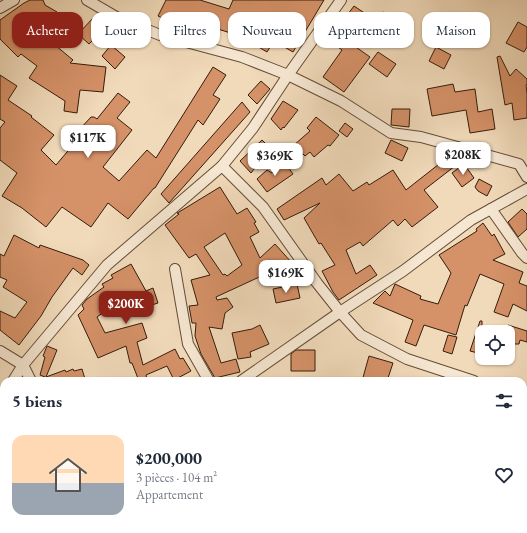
<!DOCTYPE html>
<html lang="fr">
<meta charset="utf-8">
<style>
body{margin:0;font-family:"EB Garamond",serif;background:#f2f2f3;color:#1f2937;height:100vh;display:flex;flex-direction:column;font-size:15px;white-space:nowrap}
*{box-sizing:border-box;margin:0}
p{font-size:13px;color:#747a83}
.icon{flex:none;width:22px;height:22px;fill:none;stroke:currentColor;stroke-width:2;stroke-linecap:round;stroke-linejoin:round}
.map{position:relative;flex:1;overflow:hidden}
.panel{position:absolute;left:0px;top:377px;width:527px;height:156px;display:flex;flex-direction:column;background:#fff;border-radius:12px 12px 0 0;box-shadow:0 1px 3px #0004}
.panel>*{flex:none}
.hud{position:absolute;left:12px;top:12px;width:503px;height:36px;display:flex;gap:8px}
.tools{position:absolute;left:475px;top:325px;display:grid;gap:8px}
.tools a{display:grid;place-items:center;width:40px;height:40px;border-radius:8px;background:#fff;box-shadow:0 1px 3px #0004;font-size:20px}
.price{position:absolute;translate:-50% -34px;padding:0 9px;border-radius:8px;background:#fff;color:#222;font-size:13px;line-height:26px;filter:drop-shadow(0 1px 2px #0008)}
.price::after{content:'';position:absolute;left:50%;top:24px;width:12px;height:9px;margin-left:-6px;background:inherit;clip-path:polygon(0 0,100% 0,50% 100%)}
.price.current{background:#8f2418;color:#fff}
ul{padding:0;list-style:none}
li{display:flex;align-items:center;gap:12px;height:100px;padding:0 12px}
li+li{border-top:1px solid #e0e1e3}
li span{display:grid;place-items:center;flex:none;width:112px;height:80px;border-radius:12px;color:#555}
li>.icon{margin-inline-start:auto}
span .icon{width:48px;height:48px;fill:#fffc;stroke-width:1}
li b{font-size:17px}
h2{display:flex;justify-content:space-between;align-items:center;height:48px;padding:0 12px;font-size:17px}
.pill{padding:0 14px;border-radius:12px;background:#fff;box-shadow:0 1px 3px #0004;font-size:14px;line-height:36px}
.pill.current{background:#8f2418;color:#fff}
.map>svg:first-child{display:block}
.building{fill:#d59168;stroke:#351c0b;fill-rule:evenodd}
.lines{fill:none;stroke-linecap:round;stroke-linejoin:round}
.street-casing{stroke:#644c37;stroke-width:12}
.street{stroke:#f6e7d2;stroke-width:10}
</style>
<div class="map">
<svg width="527" height="533" viewBox="0 0 527 533">
<rect width="100%" height="100%" fill="#f1daba"/>
<filter id="stains"><feTurbulence type="fractalNoise" baseFrequency=".005" numOctaves="4"/><feColorMatrix values="0 0 0 0 .2 0 0 0 0 .09 0 0 0 0 .02 0 0 0 .5 -.17"/></filter>
<radialGradient id="worn" r=".72"><stop offset=".6" stop-color="#630" stop-opacity="0"/><stop offset="1" stop-color="#630" stop-opacity=".3"/></radialGradient>
<g class="building">
<path d="M30 0H43L45 5 57 12 43 35 73 60 70 63 106 67 103 92 80 90 77 113 64 111 65 101 29 78 37 66 21 54 18 57 0 39V20L24 3Z"/>
<path d="M166 0H200L229 9 233 0H324L293 52 274 41 267 52 240 36 180 17 176 25 158 16Z"/>
<path d="M354 6 378 22 383 12 408 24 397 42 388 37 392 31 384 26 380 33 348 14Z"/>
<path d="M94 17 105 28 89 44 78 34Z"/>
<path d="M518 22 527 27V47L524 52 506 43Z"/>
<path d="M339 24 358 38 353 45 370 57 344 92 323 77 342 50 327 39Z"/>
<path d="M111 45 125 57 115 69 102 56Z"/>
<path d="M436 47 451 55 444 69 429 61Z"/>
<path d="M378 52 396 64 387 77 369 64Z"/>
<path d="M500 56 510 76 516 69 527 79V84L526 85 527 94V118L514 120 512 103 505 105 497 57Z"/>
<path d="M213 67 226 75 213 95 220 99 203 125 198 120 155 188H154L128 219 108 203 91 227 62 207 46 227 22 208 2 196 17 173 0 160V128L5 122 0 119V75L17 86 8 100 32 116 31 117 54 135 41 150 56 165 73 145 69 141 91 117H94L97 119 118 93 130 102 117 118 132 130 103 167 119 181 147 150 156 158Z"/>
<path d="M261 81 270 89 257 104 248 95Z"/>
<path d="M453 84 455 92 475 89 478 112 492 109 495 129 470 133 466 110 432 116 427 89Z"/>
<path d="M283 101 298 110 284 128 283 127 281 130 271 119Z"/>
<path d="M242 102 250 112 169 203 161 194Z"/>
<path d="M392 109H410L409 127 391 125Z"/>
<path d="M316 117 339 135 330 146 328 145 314 157 310 152 305 156 294 145 310 131 307 128Z"/>
<path d="M345 123 353 129 347 137 339 131Z"/>
<path d="M262 140 270 148 251 173 240 161Z"/>
<path d="M391 140 408 148 402 161 385 153Z"/>
<path d="M448 157 455 166 424 190 438 207 412 227 405 219 398 226 393 220 363 246 360 242 346 250 356 274 370 265 377 275 339 300 333 292 322 271 335 265 321 243 319 244 304 218 320 203 284 220 277 209 322 178 326 185 339 174 353 191 367 182 369 185 393 170 406 190Z"/>
<path d="M283 160 293 174 267 192 257 179 267 170 272 173Z"/>
<path d="M464 164 474 178 462 187 452 173Z"/>
<path d="M479 179 492 186 487 196 478 191 475 187Z"/>
<path d="M220 187 237 214 247 208 256 222 254 223 259 232 250 237 260 258 275 244 292 263 284 271 281 267 216 297 217 300 227 298 233 307 225 313 222 329 209 327 221 363 236 359 240 372 215 378 201 354 195 336 196 323H192L189 306 198 305 191 280 210 275 196 254 189 258 165 225 179 214 177 213 179 212ZM225 233 242 265 227 276 225 274 223 275 204 247Z"/>
<path d="M522 209 527 214V229L518 237 508 222Z"/>
<path d="M483 223 492 236 494 234 505 254 493 260 523 272 519 283 527 286V311L513 304 508 317 494 312 504 284 480 274 467 306 465 305 456 335 424 325 416 346 405 342 413 320 373 303 385 291 390 296 395 284 421 296 420 299 438 304 451 273 439 255 477 231 476 229Z"/>
<path d="M14 235 39 248 40 245 83 260 89 265 82 275 73 268 52 297 41 316 19 345 0 330V311L15 318 27 302 3 287 7 280 0 277V254L4 256Z"/>
<path d="M131 264 146 291 153 288 158 303 142 308 139 300 125 306 122 299 97 317 105 333 142 323 147 338 137 342 143 365 175 349 180 359 183 358 191 371 174 380 167 366 146 375 147 381H139L132 363H130L126 346 98 358 78 315 84 309 82 305 87 299 104 287 102 284 113 278 111 275Z"/>
<path d="M297 284 300 298 276 303 273 289Z"/>
<path d="M480 321H482V354L470 351Z"/>
<path d="M260 325 269 344 250 352 251 357 238 359 232 333 252 329Z"/>
<path d="M508 325 527 331V342L520 340 519 344H515L508 341Z"/>
<path d="M448 335 457 337 452 354 443 351Z"/>
<path d="M47 346 57 350 46 377 65 370 66 372 73 369 74 371 82 369 85 379 80 381H38V380L45 377 40 375 45 357 43 356Z"/>
<path d="M296 350H315V371H291V354Z"/>
<path d="M369 356 393 363 387 381H362Z"/>
</g>
<g class="lines">
<g class="street-casing">
<g id="street">
<path d="M87 0 118 18 160 35 242 57 288 75 341 101 391 133 421 137 519 164 527 177"/>
<path d="M0 8 14 0"/>
<path d="M222 166 263 207 317 283 340 312 361 335 407 359 474 381"/>
<path d="M491 209 522 253 527 258"/>
<path d="M175 269 188 344 209 381"/>
<path d="M0 351 23 365 31 381"/>
<path d="M13 381 23 365 107 265 222 166 253 128 288 75 341 0"/>
<path d="M241 381 340 312 403 271 471 220 527 189"/>
<path d="M523 394 527 395"/>
<path d="M0 400 4 394"/>
<path d="M108 529 115 533"/>
<path d="M74 533 75 529"/>
</g>
</g>
<use href="#street" class="street"/>
</g>
<rect width="100%" height="100%" filter="url(#stains)"/>
<rect width="100%" height="100%" fill="url(#worn)"/>
</svg>
<div class="tools">
<a><svg class="icon" aria-label="locate" viewBox="0 0 24 24"><circle cx="12" cy="12" r="6"/><path d="M12 2v4M12 18v4M2 12h4M18 12h4"/></svg></a>
</div>
<b class="price" style="left:88px;top:159px">$117K</b>
<b class="price" style="left:463px;top:176px">$208K</b>
<b class="price" style="left:275px;top:177px">$369K</b>
<b class="price" style="left:286px;top:294px">$169K</b>
<b class="price current" style="left:126px;top:325px">$200K</b>
<div class="hud">
<a class="pill current">Acheter</a>
<a class="pill">Louer</a>
<a class="pill">Filtres</a>
<a class="pill">Nouveau</a>
<a class="pill">Appartement</a>
<a class="pill">Maison</a>
</div>
<section class="panel">
<h2>5 biens<svg class="icon" aria-label="filters" viewBox="0 0 24 24"><path d="M4 7h16M4 17h16"/><circle cx="9" cy="7" r="2"/><circle cx="15" cy="17" r="2"/></svg></h2>
<ul>
<li><span style="background:linear-gradient(#ffd9b3 60%,#9aa5b1 0)"><svg class="icon" aria-label="home" viewBox="0 0 24 24"><path d="M3 11l9-7 9 7M6 9v11h12V9"/></svg></span><div><b>$200,000</b><p>3 pièces · 104 m²</p><p>Appartement</p></div><svg class="icon" aria-label="heart" viewBox="0 0 24 24"><path d="M12 20l-8-8c-3-5 5-10 8-4 3-6 11-1 8 4z"/></svg></li>
</ul>
</section>
</div>
